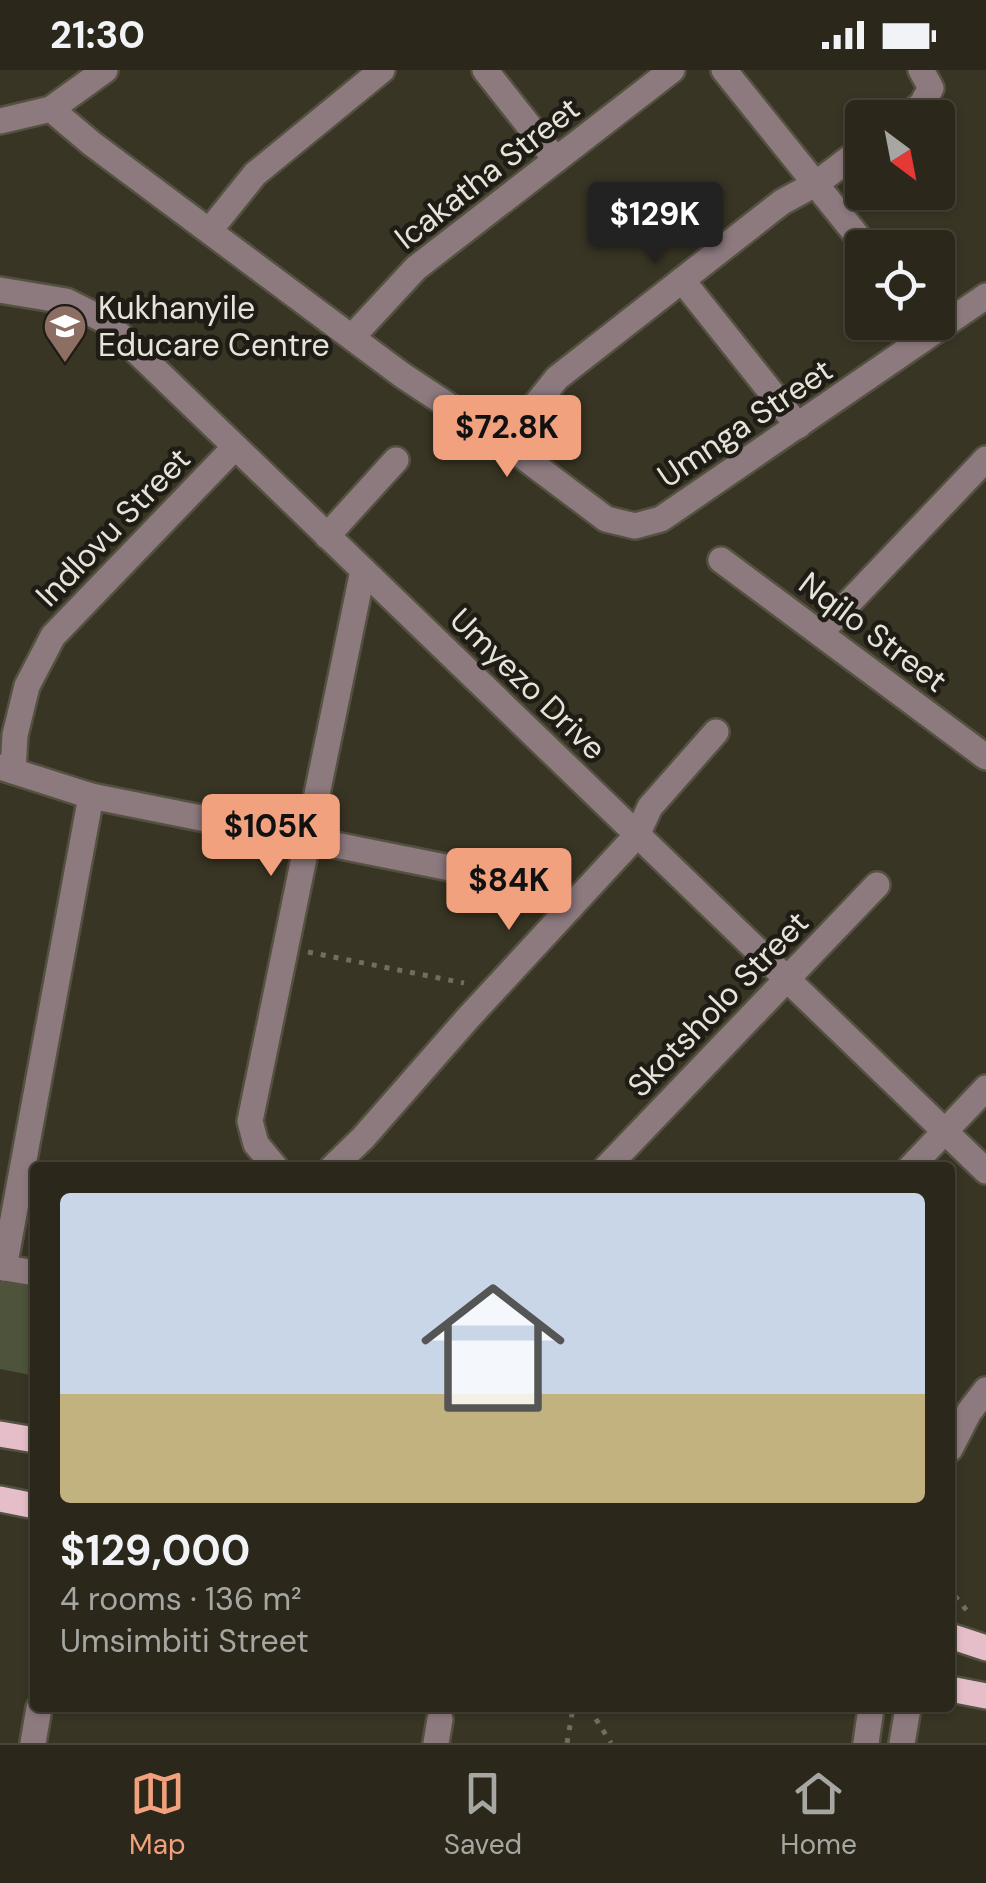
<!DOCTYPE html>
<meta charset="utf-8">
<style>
body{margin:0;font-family:"DM Sans",sans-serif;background:#373428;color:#f1f3f6;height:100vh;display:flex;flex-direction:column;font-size:38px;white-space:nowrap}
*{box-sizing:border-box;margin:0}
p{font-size:32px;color:#a6a6a3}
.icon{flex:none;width:55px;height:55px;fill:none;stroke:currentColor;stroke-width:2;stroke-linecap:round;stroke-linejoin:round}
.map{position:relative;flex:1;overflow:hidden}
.sheet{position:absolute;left:30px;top:1092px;width:925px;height:550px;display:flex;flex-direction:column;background:#2b281b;border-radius:10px;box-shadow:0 2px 8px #0004,0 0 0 2px #47443a}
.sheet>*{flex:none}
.needle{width:65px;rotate:148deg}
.buttons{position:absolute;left:845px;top:30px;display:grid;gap:20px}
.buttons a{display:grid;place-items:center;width:110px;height:110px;border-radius:10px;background:#2b281b;box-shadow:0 2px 8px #0004,0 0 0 2px #47443a;font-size:50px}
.price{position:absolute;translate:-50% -85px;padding:0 22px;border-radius:10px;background:#f1a17d;color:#111;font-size:32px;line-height:65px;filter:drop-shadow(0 2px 5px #0008)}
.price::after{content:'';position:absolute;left:50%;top:60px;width:30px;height:22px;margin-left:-15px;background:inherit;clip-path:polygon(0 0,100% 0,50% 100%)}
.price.current{background:#222;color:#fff}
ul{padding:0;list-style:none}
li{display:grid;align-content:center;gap:20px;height:530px;padding:0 30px}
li+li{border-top:2px solid #47443a}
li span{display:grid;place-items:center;height:310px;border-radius:10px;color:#555}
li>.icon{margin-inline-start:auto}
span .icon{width:180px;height:180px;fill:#fffc;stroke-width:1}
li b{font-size:42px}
.status{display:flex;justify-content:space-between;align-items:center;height:70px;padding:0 50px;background:#2b281b;direction:ltr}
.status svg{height:28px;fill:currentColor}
.dock{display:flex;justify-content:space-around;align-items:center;height:140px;border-top:2px solid #47443a;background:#2b281b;font-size:28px;color:#a6a6a3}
.dock a{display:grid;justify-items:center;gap:5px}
.dock .current{color:#f1a17d}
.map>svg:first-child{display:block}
.green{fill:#4d543b}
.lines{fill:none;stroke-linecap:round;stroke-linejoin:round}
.minor-casing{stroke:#555141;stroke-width:30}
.major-casing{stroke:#555141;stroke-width:30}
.path{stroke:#716e5e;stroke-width:5;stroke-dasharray:5 8;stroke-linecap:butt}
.minor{stroke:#8d7a7f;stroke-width:25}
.major{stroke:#e6bec9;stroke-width:25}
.labels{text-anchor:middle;stroke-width:9;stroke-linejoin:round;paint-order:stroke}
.street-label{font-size:32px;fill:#e6e4d9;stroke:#1e1c15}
.poi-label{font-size:32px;fill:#e6e4d9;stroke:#1e1c15;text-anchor:start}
</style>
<div class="status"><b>21:30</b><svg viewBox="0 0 49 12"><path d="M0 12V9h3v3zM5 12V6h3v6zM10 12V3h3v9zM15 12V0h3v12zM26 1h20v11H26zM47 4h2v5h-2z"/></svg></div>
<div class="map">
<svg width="986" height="1673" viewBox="0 0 986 1673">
<rect width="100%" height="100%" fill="#393524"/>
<path class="green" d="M0 1209 35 1216V1306L0 1299Z"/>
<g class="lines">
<g class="minor-casing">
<g id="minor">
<path d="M485 0 556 90"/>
<path d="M724 0 867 178"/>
<path d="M51 39 91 73 402 305 505 373 606 449 635 456 661 449 986 226"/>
<path d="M904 48 922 34 931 18 921 0"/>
<path d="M0 51 51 39 105 0"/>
<path d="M210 160 255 104 382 0"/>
<path d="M682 210 798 356"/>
<path d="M0 220 66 231 104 250 986 1101"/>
<path d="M352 267 416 198 672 0"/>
<path d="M505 373 557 308 782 132 817 113 862 79"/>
<path d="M327 466 396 390"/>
<path d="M721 490 986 687"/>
<path d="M820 563 986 389"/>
<path d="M0 697 91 726 505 809 546 823 570 838"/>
<path d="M13 701 15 665 27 616 53 566 235 377"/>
<path d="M276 1098 256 1074 250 1051 363 500"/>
<path d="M332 1098 363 1068 468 948 626 777 637 765 650 737 716 662"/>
<path d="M606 1098 877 815"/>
<path d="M910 1098 986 1018"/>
<path d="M0 1197 35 1203"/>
<path d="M4 1198 91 726"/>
<path d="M950 1379 969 1342 986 1320"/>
<path d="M33 1673 39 1638"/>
<path d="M436 1673 440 1649"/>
<path d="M866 1673 871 1638"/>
<path d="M902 1673 908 1638"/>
</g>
</g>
<g class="major-casing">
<g id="major">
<path d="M0 1364 35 1370"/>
<path d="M0 1429 35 1436"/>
<path d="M950 1566 986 1578"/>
<path d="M950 1619 986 1626"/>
</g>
</g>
<g class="path">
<path d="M308 882 464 913"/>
<path d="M955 1526 968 1542"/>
<path d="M589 1638 611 1673"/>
<path d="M567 1673 573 1638"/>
</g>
<use href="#minor" class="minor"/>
<use href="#major" class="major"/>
</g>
<defs>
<g id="school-pin" transform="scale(2.25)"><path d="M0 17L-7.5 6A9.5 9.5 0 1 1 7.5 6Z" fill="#8d6e63" stroke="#1e1c15"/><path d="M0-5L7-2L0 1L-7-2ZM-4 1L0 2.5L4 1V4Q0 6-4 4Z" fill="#fff"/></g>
</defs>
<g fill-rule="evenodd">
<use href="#school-pin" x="65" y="256"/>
</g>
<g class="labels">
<g class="street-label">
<text transform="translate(487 103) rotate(-38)" y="11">Icakatha Street</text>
<text transform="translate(745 353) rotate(-34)" y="11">Umnga Street</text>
<text transform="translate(113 457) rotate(-46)" y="11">Indlovu Street</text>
<text transform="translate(873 562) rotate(37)" y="11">Nqilo Street</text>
<text transform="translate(528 614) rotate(44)" y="11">Umyezo Drive</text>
<text transform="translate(718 934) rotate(-46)" y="11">Skotsholo Street</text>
</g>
<g class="poi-label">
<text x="98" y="249">Kukhanyile<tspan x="98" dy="37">Educare Centre</tspan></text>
</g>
</g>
</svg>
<div class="buttons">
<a><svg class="needle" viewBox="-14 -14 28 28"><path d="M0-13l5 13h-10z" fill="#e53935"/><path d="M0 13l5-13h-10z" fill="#a6a6a3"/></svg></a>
<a><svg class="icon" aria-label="locate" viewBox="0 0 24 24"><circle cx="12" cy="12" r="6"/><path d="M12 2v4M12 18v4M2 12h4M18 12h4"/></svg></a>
</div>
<b class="price current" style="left:655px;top:197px">$129K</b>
<b class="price" style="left:507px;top:410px">$72.8K</b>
<b class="price" style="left:271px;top:809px">$105K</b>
<b class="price" style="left:509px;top:863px">$84K</b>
<section class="sheet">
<ul>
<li><span style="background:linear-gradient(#c9d6e8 65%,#c2b280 0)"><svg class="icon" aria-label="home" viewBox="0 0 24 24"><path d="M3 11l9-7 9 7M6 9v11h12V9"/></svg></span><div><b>$129,000</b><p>4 rooms · 136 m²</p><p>Umsimbiti Street</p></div></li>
</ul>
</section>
</div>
<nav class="dock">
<a class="current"><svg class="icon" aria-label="map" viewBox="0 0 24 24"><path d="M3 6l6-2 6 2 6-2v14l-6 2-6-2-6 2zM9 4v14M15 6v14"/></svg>Map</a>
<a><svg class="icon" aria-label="saved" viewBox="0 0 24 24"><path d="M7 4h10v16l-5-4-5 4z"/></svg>Saved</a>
<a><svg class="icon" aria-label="home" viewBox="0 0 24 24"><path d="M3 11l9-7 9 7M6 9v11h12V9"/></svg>Home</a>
</nav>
